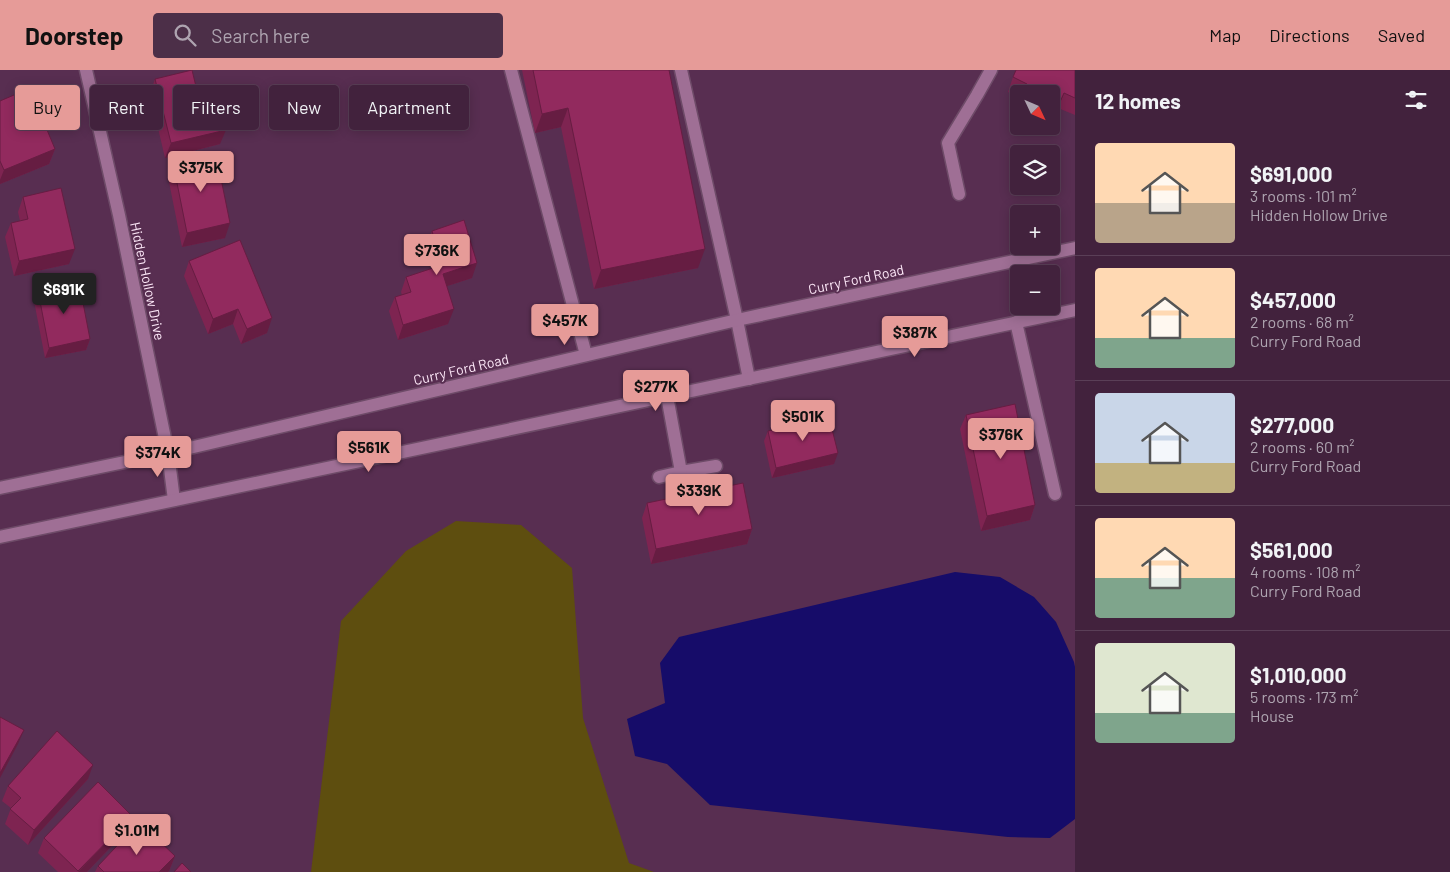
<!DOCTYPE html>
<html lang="en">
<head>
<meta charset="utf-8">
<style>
	body { margin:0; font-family:Barlow,sans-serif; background:#4c2f48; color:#f1f3f6; height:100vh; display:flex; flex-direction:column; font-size:19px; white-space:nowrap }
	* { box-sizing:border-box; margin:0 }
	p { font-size:16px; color:#aea4b0 }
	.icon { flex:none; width:28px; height:28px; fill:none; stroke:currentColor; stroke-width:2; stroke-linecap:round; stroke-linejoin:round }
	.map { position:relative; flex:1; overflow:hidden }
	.side { display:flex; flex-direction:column; background:#42223d; width:375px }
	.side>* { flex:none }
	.banner { position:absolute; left:15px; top:15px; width:475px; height:45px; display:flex; gap:10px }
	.needle { width:32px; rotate:134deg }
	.controls { position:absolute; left:1010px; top:15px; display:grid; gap:10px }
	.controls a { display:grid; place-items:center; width:50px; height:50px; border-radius:5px; background:#42223d; box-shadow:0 2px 12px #0003,0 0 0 1px #5a3f57; font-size:25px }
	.price { position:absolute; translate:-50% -42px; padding:0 11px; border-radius:5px; background:#e69b98; color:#111; font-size:16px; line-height:32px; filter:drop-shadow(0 1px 2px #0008) }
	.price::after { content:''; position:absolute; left:50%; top:30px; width:15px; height:11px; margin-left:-8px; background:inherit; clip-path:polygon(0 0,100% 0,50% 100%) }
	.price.active { background:#222; color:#fff }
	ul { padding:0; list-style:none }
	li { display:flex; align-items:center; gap:15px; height:125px; padding:0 20px }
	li+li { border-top:1px solid #5a3f57 }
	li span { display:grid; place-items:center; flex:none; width:140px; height:100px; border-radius:5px; color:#555 }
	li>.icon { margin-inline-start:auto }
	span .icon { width:60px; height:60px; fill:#fffc; stroke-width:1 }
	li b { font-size:21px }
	h2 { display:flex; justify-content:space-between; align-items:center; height:60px; padding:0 20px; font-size:21px }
	.pill { padding:0 18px; border-radius:5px; background:#42223d; box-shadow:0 2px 12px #0003,0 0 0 1px #5a3f57; font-size:18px; line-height:45px }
	.pill.active { background:#e69b98; color:#111 }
	header { display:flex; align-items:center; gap:30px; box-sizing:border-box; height:70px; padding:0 25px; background:#e69b98; color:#111 }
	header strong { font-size:24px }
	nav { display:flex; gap:28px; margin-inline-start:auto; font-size:18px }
	.search { width:350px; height:45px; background:#4c2f48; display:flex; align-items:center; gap:12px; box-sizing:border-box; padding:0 18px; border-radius:5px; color:#aea4b0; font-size:19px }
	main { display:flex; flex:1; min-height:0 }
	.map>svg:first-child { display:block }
	.green { fill:#5e4e0f }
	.water { fill:#160c69 }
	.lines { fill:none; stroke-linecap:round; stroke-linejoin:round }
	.minor-casing { stroke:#6e4b68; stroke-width:15 }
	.minor { stroke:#9f6f95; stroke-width:12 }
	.wall { fill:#7e2451 }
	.shaded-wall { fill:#661d42 }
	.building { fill:#922a5e; stroke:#661d42 }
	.labels { text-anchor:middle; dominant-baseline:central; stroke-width:4; stroke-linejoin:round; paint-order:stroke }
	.street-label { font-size:14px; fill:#fde8f8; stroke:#582e51 }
</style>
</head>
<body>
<header>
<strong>Doorstep</strong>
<div class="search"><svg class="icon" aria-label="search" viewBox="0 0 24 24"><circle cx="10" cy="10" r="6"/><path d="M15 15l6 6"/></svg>Search here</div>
<nav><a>Map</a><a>Directions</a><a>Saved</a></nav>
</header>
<main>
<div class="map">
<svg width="1075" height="802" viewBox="0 0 1075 802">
	<rect width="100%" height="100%" fill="#582e51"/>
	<polygon class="green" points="456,451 521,455 572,498 583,648 629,793 654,802 311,802 341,551 406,481"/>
	<polygon class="water" points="955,502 1000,507 1034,527 1056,552 1074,592 1075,597 1075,749 1050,768 1008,767 710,735 667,694 635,686 627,649 665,633 660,593 679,567"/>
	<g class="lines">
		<defs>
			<g id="minor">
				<polyline points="86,0 119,145 168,383 174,430"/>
				<polyline points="511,0 586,285"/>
				<polyline points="681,0 737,250 749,309"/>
				<polyline points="959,124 948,73 977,25 991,0"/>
				<polyline points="1016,252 1055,424"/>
				<polyline points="667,326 681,402 716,396"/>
				<polyline points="659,407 681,402"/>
				<polyline points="0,418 168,383 737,250 1075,178"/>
				<polyline points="0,467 1075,240"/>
			</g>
		</defs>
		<use href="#minor" class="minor-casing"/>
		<use href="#minor" class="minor"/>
	</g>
	<g class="wall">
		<polygon points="522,0 669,0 698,198 594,219 561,57 535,63"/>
		<polygon points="1075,0 1075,45 1058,38 1051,53 1051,24 1019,24 1019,27 1008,22 1013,7"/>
		<polygon points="155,9 199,29 220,74 165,88 150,24"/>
		<polygon points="0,31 31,47 55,79 49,94 0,114"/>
		<polygon points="1019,34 1019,49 1014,47"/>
		<polygon points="1034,56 1050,56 1047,62"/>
		<polygon points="173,93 225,168 182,177 168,107"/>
		<polygon points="23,127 69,194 14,206 5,167 11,153 20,151 18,142"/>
		<polygon points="432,161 472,208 447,216 448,254 398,270 389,241 395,227 402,225 401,222 406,207 433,198 426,176"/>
		<polygon points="189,191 267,263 241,274 233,254 208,264 184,206"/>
		<polygon points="38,221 90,269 86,280 45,288 34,231"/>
		<polygon points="966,345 1035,435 1030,450 981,461 960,359"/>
		<polygon points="768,361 834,394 772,408 764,371"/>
		<polygon points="647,433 752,459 747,474 651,494 642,448"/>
		<polygon points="88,709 28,775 5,754 11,738 2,731 8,716"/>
		<polygon points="132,746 127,760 87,802 58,802 38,783 44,768"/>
		<polygon points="142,774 175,786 169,801 168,802 95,802 98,796"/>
	</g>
	<g class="shaded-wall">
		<polygon points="1064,23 1058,38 1051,53 1053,47"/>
		<polygon points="568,38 561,57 535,63 542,44"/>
		<polygon points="226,60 220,74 165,88 171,73"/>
		<polygon points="55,79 49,94 0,114 0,110 4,100"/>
		<polygon points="230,153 225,168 182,177 187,163"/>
		<polygon points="75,179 69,194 14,206 19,191"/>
		<polygon points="705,179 698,198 594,219 601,200"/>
		<polygon points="477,193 472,208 438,219 443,204"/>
		<polygon points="238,239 233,254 208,264 213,249"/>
		<polygon points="454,239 448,254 398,270 403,255"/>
		<polygon points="272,248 267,263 241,274 247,259"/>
		<polygon points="90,269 86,280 45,288 49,278"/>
		<polygon points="838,383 834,394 772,408 776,398"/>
		<polygon points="1035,435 1030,450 981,461 987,446"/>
		<polygon points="752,459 747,474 651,494 656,479"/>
		<polygon points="24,660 18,674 0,708 0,703"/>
		<polygon points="93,695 88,709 28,775 34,760"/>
		<polygon points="132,746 127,760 87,802 78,802"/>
		<polygon points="175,786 169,801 168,802 159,802"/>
	</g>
	<g class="building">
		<polygon points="192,0 199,29 217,25 226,60 171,73 155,9"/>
		<polygon points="533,0 669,0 705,179 601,200 568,38 542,44"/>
		<polygon points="1016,0 1075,0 1075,28 1064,23 1053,47 1051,47 1051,24 1023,24 1027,14 1013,7"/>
		<polygon points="21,22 31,47 40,43 55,79 4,100 0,91 0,31"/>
		<polygon points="216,84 230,153 187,163 173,93"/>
		<polygon points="61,118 75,179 19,191 11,153 28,149 23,127"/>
		<polygon points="464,150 477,193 443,204 454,239 403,255 395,227 411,222 406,207 442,195 432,161"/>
		<polygon points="240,170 272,248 247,259 238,239 213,249 189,191"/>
		<polygon points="79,212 90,269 49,278 38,221"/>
		<polygon points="1015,334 1035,435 987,446 966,345"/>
		<polygon points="829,347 838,383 776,398 768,361"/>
		<polygon points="743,413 752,459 656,479 647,433"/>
		<polygon points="0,647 24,660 0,703"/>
		<polygon points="57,661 93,695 34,760 10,739 21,728 8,716"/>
		<polygon points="98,712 132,746 78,801 44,768"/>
		<polygon points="130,762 142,774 152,764 175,786 159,802 104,802 98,796"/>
		<polygon points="182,793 191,802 174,802"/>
	</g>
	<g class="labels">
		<g class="street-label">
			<text transform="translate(856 209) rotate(-12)">Curry Ford Road</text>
			<text transform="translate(148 211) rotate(78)">Hidden Hollow Drive</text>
			<text transform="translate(461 299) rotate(-13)">Curry Ford Road</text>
		</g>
	</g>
</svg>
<div class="controls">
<a><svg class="needle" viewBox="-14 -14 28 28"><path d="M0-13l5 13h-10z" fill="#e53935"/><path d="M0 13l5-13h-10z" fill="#aea4b0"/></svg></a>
<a><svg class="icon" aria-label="layers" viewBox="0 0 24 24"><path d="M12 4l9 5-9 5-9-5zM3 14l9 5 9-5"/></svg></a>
<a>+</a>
<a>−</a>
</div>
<b class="price" style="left:201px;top:123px">$375K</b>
<b class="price" style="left:437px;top:206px">$736K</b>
<b class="price active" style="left:64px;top:245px">$691K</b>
<b class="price" style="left:565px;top:276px">$457K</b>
<b class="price" style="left:915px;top:288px">$387K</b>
<b class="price" style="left:656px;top:342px">$277K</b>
<b class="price" style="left:803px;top:372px">$501K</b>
<b class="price" style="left:1001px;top:390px">$376K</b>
<b class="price" style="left:369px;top:403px">$561K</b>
<b class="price" style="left:158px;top:408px">$374K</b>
<b class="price" style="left:699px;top:446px">$339K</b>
<b class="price" style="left:137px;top:786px">$1.01M</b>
<div class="banner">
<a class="pill active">Buy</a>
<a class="pill">Rent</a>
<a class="pill">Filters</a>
<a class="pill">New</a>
<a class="pill">Apartment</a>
</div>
</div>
<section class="side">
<h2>12 homes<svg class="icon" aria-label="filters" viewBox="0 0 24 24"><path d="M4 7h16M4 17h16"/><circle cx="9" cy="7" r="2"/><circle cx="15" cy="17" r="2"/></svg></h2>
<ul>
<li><span style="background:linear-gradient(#ffd9b3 60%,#b9a48a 0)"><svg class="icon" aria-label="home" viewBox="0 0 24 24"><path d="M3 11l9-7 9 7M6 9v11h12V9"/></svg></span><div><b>$691,000</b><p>3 rooms · 101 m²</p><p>Hidden Hollow Drive</p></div></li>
<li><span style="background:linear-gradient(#ffd9b3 70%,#7fa58c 0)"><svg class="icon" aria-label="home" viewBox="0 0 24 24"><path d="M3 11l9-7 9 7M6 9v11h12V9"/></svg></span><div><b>$457,000</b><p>2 rooms · 68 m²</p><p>Curry Ford Road</p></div></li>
<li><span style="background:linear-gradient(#c9d6e8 70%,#c2b280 0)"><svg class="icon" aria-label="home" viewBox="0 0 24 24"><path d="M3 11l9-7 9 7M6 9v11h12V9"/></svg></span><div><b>$277,000</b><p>2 rooms · 60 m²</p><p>Curry Ford Road</p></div></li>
<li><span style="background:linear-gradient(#ffd9b3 60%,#7fa58c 0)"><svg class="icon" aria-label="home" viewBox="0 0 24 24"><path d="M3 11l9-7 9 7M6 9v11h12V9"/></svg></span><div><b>$561,000</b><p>4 rooms · 108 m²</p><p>Curry Ford Road</p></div></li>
<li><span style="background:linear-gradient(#dfe7d0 70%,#7fa58c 0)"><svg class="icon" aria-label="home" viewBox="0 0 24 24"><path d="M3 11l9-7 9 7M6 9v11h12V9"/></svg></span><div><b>$1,010,000</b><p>5 rooms · 173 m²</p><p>House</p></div></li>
</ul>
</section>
</main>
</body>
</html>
